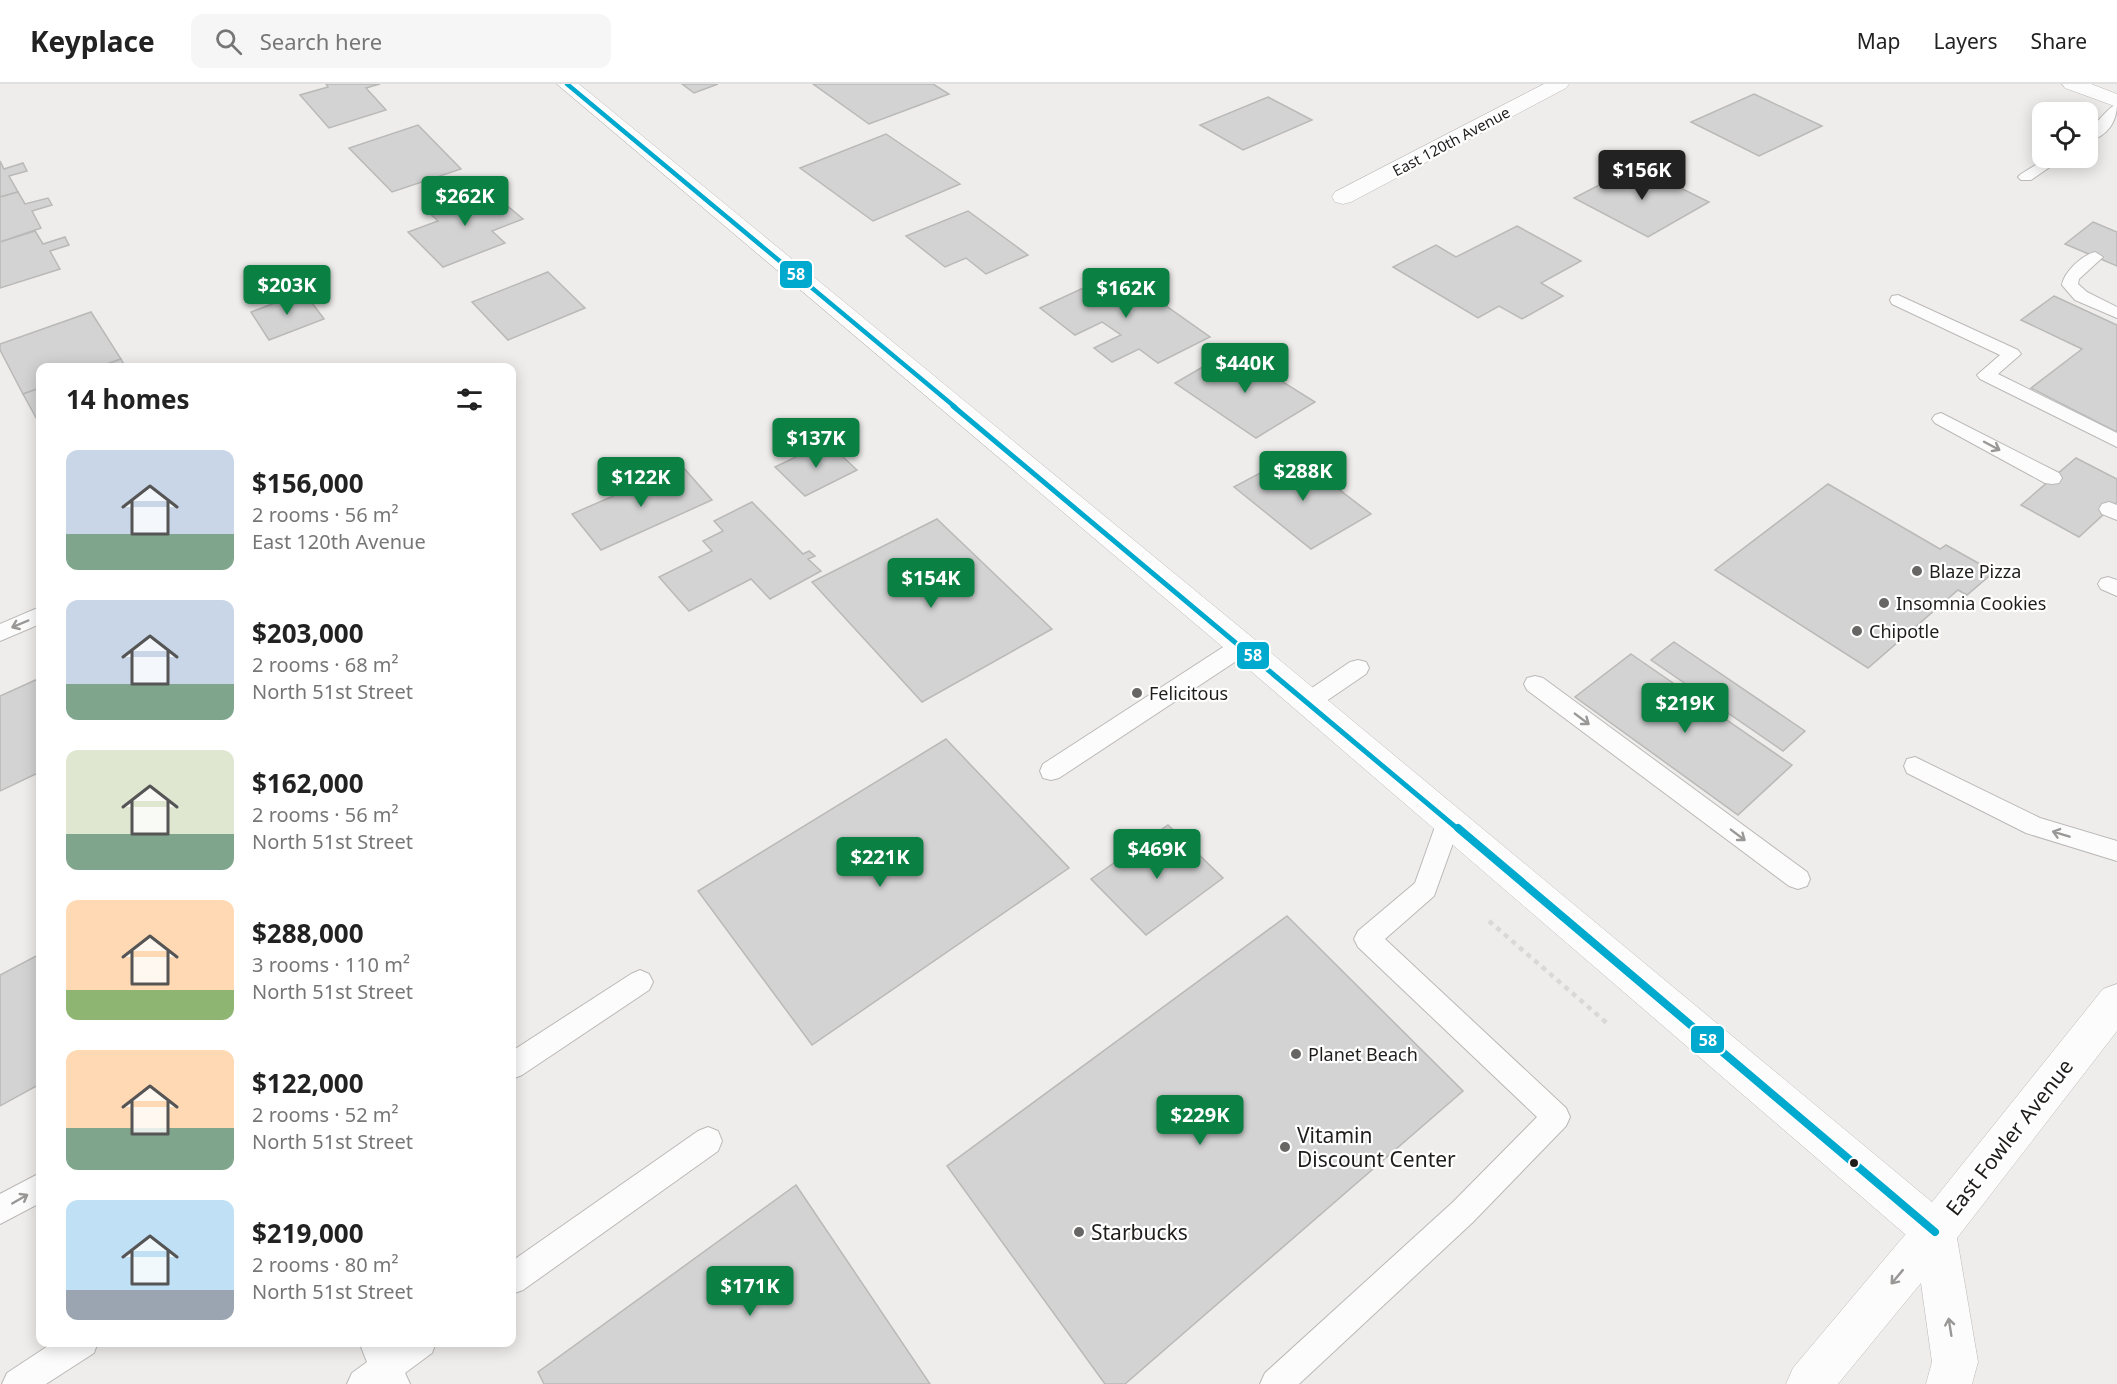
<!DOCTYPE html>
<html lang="en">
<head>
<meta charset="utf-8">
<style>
	body { margin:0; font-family:"Noto Sans",sans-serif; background:#f6f6f6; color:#222; height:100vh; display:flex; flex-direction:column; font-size:22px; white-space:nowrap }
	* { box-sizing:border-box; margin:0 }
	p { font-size:20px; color:#767676 }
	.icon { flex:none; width:33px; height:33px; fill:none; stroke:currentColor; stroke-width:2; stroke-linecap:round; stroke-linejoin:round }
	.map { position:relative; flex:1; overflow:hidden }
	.side { position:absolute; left:36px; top:279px; width:480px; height:984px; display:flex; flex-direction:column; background:#fff; border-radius:12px; box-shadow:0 3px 15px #0003 }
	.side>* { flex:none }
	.tools { position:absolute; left:2032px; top:18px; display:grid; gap:12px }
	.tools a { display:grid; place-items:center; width:66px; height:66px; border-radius:12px; background:#fff; box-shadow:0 3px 15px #0003; font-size:30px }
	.price { position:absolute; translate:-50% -51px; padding:0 14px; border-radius:6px; background:#0b8043; color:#fff; font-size:20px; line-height:39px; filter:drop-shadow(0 2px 3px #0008) }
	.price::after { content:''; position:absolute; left:50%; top:36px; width:18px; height:14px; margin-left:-9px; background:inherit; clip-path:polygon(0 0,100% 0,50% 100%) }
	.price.current { background:#222; color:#fff }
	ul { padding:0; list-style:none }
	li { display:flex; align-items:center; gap:18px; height:150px; padding:0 30px }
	li span { display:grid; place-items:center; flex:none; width:168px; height:120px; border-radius:12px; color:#555 }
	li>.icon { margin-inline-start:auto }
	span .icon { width:72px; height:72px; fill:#fffc; stroke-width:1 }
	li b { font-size:26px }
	h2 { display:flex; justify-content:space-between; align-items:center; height:72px; padding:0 30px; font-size:26px }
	header { display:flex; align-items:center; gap:36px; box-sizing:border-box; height:84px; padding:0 30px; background:#fff; border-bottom:2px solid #e0e0e0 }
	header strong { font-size:28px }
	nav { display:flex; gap:33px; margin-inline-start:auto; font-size:21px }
	.search { width:420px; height:54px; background:#f6f6f6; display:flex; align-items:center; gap:15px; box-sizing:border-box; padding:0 21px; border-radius:12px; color:#767676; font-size:22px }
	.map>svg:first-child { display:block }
	.building { fill:#d4d3d3; stroke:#b9b9b8; stroke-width:1.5 }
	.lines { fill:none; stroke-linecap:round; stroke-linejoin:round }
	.lane-casing { stroke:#bbb9b8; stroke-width:2 }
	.street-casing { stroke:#bbb9b8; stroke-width:1 }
	.primary-casing { stroke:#bbb9b8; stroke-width:1 }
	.path { stroke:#d9d8d7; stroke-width:4.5; stroke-dasharray:5 5; stroke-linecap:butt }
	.lane { fill:#fdfcfc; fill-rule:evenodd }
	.street { fill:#fdfcfc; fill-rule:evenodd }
	.primary { fill:#fdfcfc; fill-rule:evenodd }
	.bus-1-far2-casing { stroke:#fff; stroke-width:8 }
	.bus-1-far1-casing { stroke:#fff; stroke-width:10 }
	.bus-1-casing { stroke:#fff; stroke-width:12 }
	.bus-1-far2 { stroke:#00a9ce; stroke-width:4.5 }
	.bus-1-far1 { stroke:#00a9ce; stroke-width:5 }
	.bus-1 { stroke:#00a9ce; stroke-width:8 }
	.oneway { stroke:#999897 }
	.poi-dot { fill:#686664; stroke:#fff; stroke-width:2 }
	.bus-dot { fill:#1f1d1c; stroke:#fff; stroke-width:2 }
	.labels { text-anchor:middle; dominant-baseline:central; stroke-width:4.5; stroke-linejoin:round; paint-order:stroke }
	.far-street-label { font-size:15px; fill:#1f1d1c; stroke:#fff }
	.poi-label { font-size:18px; fill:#1f1d1c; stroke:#fff; text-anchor:start }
	.near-poi-label { font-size:21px; fill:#1f1d1c; stroke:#fff; text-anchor:start }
	.near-street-label { font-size:21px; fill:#1f1d1c; stroke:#fff }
	.line-badge { stroke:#fff; stroke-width:2 }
	.badge-label { font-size:16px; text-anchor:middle; font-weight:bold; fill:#fff }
</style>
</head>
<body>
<header>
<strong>Keyplace</strong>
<div class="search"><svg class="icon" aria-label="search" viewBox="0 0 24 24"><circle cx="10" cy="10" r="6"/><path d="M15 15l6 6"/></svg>Search here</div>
<nav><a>Map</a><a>Layers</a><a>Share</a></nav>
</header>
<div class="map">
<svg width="2117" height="1300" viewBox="0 0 2117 1300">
	<rect width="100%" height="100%" fill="#efedeb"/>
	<g class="building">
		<polygon points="326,0 380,0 366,4 386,26 329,44 300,11 328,3"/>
		<polygon points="682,0 718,0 694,9"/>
		<polygon points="813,0 933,0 949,10 869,40"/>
		<polygon points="1754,10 1822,42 1759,72 1691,38"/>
		<polygon points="1268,13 1312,36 1243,66 1200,41"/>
		<polygon points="418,41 461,85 392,108 349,64"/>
		<polygon points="886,50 960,100 873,137 800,84"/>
		<polygon points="0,77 4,85 23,79 27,87 9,92 18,108 0,113"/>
		<polygon points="1636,82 1709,118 1648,153 1574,114"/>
		<polygon points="486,104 523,135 492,147 505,159 443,183 408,148 438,137 426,126"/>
		<polygon points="18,108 25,120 48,114 52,121 32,127 41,144 0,158 0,113"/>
		<polygon points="968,127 1028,171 986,190 966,174 945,183 906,152"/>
		<polygon points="2093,138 2117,148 2117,182 2065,160"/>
		<polygon points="1517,142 1581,177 1541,199 1563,212 1522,235 1499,222 1478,234 1393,183 1436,161 1456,173"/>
		<polygon points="35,147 43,160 65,153 69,161 50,167 60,185 0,204 0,158"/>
		<polygon points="548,188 585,224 508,256 472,218"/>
		<polygon points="1118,188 1210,253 1158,279 1139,265 1112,278 1094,264 1121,251 1102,238 1075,251 1040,224"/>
		<polygon points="304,208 324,235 269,256 251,228"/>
		<polygon points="2054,212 2117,241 2117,348 2031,304 2082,265 2021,236"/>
		<polygon points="91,228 121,275 96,284 40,284 40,304 23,310 0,266 0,260"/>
		<polygon points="1232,266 1315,318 1256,354 1175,299"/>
		<polygon points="121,275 126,284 96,284"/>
		<polygon points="40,304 40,341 23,310"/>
		<polygon points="827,358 857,386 805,412 775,383"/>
		<polygon points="1294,371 1371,430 1311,465 1234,403"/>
		<polygon points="2076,374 2117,395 2117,418 2079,453 2021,421"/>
		<polygon points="682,382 712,416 601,466 572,430"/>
		<polygon points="1828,400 1940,465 1946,461 1994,488 1967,511 1958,506 1868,584 1715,486"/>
		<polygon points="752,418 803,470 809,467 815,472 808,475 821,487 770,515 751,495 689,527 659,493 712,467 703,457 723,447 714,437"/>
		<polygon points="937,435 1052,545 922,618 812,498"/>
		<polygon points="1674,558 1805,647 1783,667 1651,576"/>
		<polygon points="1631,570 1792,681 1738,731 1575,613"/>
		<polygon points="40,594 40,688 0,707 0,612"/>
		<polygon points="946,655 1069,784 812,961 698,807"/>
		<polygon points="1168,741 1223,794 1146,851 1091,795"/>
		<polygon points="1287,832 1463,1007 1125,1300 1105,1300 947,1082"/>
		<polygon points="40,870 40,1000 0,1022 0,891"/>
		<polygon points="796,1101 930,1300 544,1300 538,1288"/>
	</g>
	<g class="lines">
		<defs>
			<g id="lane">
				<path d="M2117,20C2117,38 2107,53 2088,57V46C2097,40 2109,22 2117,20Z"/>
				<polygon points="2047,74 2063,74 2031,96 2021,96 2018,93 2021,90"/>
				<path d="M2095,168L2103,173L2079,195L2078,200L2087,208L2117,223V234L2075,216L2062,201C2064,188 2082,171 2095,168Z"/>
				<polygon points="1898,211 2018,266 2021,270 1998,290 2117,349 2117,363 1980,295 1977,291 2000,271 1892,220 1890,216 1892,212"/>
				<polygon points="1941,329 2059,389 2062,394 2059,399 2052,400 2045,399 1935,339 1932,335 1935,331"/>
				<polygon points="2109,418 2117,421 2117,436 2102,430 2099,425 2102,420"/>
				<polygon points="2108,493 2117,496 2117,512 2101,505 2098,500 2101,495"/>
				<polygon points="40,523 40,540 0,557 0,540"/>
				<polygon points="1242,554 1250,556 1253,562 1250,568 1059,694 1051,696 1043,694 1040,687 1043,680 1234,556"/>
				<polygon points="1358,576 1366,578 1369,584 1366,590 1316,624 1308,627 1300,624 1297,618 1300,612 1350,578"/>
				<polygon points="1535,592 1543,594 1807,788 1810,795 1807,802 1798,805 1789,802 1527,606 1524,600 1527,594"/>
				<polygon points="1915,673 2040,734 2117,757 2117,777 2026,749 1907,689 1904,682 1907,675"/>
				<polygon points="1449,727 1457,730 1461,737 1434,812 1385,855 1566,1024 1570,1033 1566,1042 1473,1138 1299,1300 1260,1300 1265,1289 1453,1118 1537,1033 1358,863 1354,855 1358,847 1415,799 1437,737 1441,730"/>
				<polygon points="640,886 649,890 653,898 649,906 522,991 512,995 512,967 631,890"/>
				<polygon points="708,1043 718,1047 722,1057 718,1067 523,1206 512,1210 512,1177 698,1047"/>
				<polygon points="40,1089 40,1119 0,1140 0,1110"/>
				<polygon points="54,1258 98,1258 94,1269 46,1300 2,1300 7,1289"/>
				<polygon points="359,1258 390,1258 391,1261 394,1258 436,1258 432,1269 405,1289 410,1300 347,1300 352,1289 367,1278"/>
			</g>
			<g id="street">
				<polygon points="557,0 579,0 1253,554 1950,1133 1956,1148 1950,1163 1935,1169 1920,1163 1231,570"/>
				<polygon points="1544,0 1569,0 1566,4 1351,118 1343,120 1335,118 1332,113 1335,108"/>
				<polygon points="2062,0 2091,0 2117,10 2117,23 2065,4"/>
			</g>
			<polygon id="primary" points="2117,900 2117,947 1957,1154 1978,1278 1972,1300 1926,1300 1932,1278 1921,1199 1838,1300 1786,1300 1793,1284 1920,1133 2103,905"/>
		</defs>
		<use href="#lane" class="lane-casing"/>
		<use href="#street" class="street-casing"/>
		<use href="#primary" class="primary-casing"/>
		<polyline class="path" points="1489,837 1608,940"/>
		<use href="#lane" class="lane"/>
		<use href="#street" class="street"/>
		<use href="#primary" class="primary"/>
		<defs>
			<polyline id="bus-1-far2" points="567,0 955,323"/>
			<polyline id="bus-1-far1" points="953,322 1459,746"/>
			<polyline id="bus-1" points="1458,744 1935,1148"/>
		</defs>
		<use href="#bus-1-far2" class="bus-1-far2-casing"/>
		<use href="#bus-1-far1" class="bus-1-far1-casing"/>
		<use href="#bus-1" class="bus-1-casing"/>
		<use href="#bus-1-far2" class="bus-1-far2"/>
		<use href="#bus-1-far1" class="bus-1-far1"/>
		<use href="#bus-1" class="bus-1"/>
	</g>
	<defs><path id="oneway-shaft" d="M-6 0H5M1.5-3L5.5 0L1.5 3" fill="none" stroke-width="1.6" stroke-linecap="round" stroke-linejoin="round" transform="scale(1.5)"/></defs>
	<g class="oneway">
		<use href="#oneway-shaft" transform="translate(1992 362) rotate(28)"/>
		<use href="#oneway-shaft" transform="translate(20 540) rotate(157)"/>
		<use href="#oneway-shaft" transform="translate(1582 635) rotate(37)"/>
		<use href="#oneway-shaft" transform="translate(2061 750) rotate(-163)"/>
		<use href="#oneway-shaft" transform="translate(1738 751) rotate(37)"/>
		<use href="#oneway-shaft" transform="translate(20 1115) rotate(-30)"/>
		<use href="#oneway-shaft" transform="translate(1897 1193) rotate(130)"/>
		<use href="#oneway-shaft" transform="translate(1950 1243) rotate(-99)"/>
	</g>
	<g class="poi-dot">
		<circle cx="1917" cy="487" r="6"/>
		<circle cx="1884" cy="519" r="6"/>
		<circle cx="1857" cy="547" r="6"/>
		<circle cx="1137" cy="609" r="6"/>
		<circle cx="1296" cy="970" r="6"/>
		<circle cx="1285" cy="1063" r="6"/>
		<circle cx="1079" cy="1148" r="6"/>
	</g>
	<circle class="bus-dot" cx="1854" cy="1079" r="5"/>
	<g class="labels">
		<g class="far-street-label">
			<text transform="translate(1451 57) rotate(-28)">East 120th Avenue</text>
		</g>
		<g class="poi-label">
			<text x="1929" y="487">Blaze Pizza</text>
			<text x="1896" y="519">Insomnia Cookies</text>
			<text x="1869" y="547">Chipotle</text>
			<text x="1149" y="609">Felicitous</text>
			<text x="1308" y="970">Planet Beach</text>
		</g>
		<g class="near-poi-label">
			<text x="1297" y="1051">Vitamin<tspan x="1297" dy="24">Discount Center</tspan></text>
			<text x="1091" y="1148">Starbucks</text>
		</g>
		<g class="near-street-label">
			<text transform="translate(2009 1053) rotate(-52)">East Fowler Avenue</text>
		</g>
	</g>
	<g class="line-badge">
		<rect x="779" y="176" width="34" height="29" rx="6" fill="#00a9ce"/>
		<rect x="1236" y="557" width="34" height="29" rx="6" fill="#00a9ce"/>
		<rect x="1690" y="941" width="35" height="29" rx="6" fill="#00a9ce"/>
	</g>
	<g class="badge-label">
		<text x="796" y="196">58</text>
		<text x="1253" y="577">58</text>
		<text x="1708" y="962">58</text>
	</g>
</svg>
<div class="tools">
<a><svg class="icon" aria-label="locate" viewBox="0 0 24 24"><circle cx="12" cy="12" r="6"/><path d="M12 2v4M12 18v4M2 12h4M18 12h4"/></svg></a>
</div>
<b class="price current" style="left:1642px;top:117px">$156K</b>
<b class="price" style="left:465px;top:143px">$262K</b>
<b class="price" style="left:287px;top:232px">$203K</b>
<b class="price" style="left:1126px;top:235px">$162K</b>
<b class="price" style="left:1245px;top:310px">$440K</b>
<b class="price" style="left:816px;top:385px">$137K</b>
<b class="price" style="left:1303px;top:418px">$288K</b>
<b class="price" style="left:641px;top:424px">$122K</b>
<b class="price" style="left:931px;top:525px">$154K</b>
<b class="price" style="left:1685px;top:650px">$219K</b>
<b class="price" style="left:1157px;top:796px">$469K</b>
<b class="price" style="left:880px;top:804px">$221K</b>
<b class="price" style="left:1200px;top:1062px">$229K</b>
<b class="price" style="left:750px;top:1233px">$171K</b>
<section class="side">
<h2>14 homes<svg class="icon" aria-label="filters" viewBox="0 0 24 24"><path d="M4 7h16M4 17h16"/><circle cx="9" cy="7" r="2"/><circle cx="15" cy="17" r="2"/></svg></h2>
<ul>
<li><span style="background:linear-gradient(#c9d6e8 70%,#7fa58c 0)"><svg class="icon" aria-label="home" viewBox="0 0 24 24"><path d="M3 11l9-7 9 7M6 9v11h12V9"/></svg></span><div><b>$156,000</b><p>2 rooms · 56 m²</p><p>East 120th Avenue</p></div></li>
<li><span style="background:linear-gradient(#c9d6e8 70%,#7fa58c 0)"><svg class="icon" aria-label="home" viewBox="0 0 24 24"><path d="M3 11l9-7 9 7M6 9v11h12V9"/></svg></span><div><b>$203,000</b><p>2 rooms · 68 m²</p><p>North 51st Street</p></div></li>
<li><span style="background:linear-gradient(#dfe7d0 70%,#7fa58c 0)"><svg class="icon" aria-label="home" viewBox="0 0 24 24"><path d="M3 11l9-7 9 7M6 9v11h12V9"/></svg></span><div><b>$162,000</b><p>2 rooms · 56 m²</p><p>North 51st Street</p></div></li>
<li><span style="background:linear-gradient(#ffd9b3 75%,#8fb573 0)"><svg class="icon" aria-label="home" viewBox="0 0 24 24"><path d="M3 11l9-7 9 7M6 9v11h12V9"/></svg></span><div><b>$288,000</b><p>3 rooms · 110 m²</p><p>North 51st Street</p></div></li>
<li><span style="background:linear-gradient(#ffd9b3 65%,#7fa58c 0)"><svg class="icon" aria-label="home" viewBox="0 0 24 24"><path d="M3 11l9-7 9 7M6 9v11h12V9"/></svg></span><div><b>$122,000</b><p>2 rooms · 52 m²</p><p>North 51st Street</p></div></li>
<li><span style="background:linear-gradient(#bfe0f5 75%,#9aa5b1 0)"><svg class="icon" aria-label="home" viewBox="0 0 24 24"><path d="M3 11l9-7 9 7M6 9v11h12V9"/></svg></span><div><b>$219,000</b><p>2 rooms · 80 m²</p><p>North 51st Street</p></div></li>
</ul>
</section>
</div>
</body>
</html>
